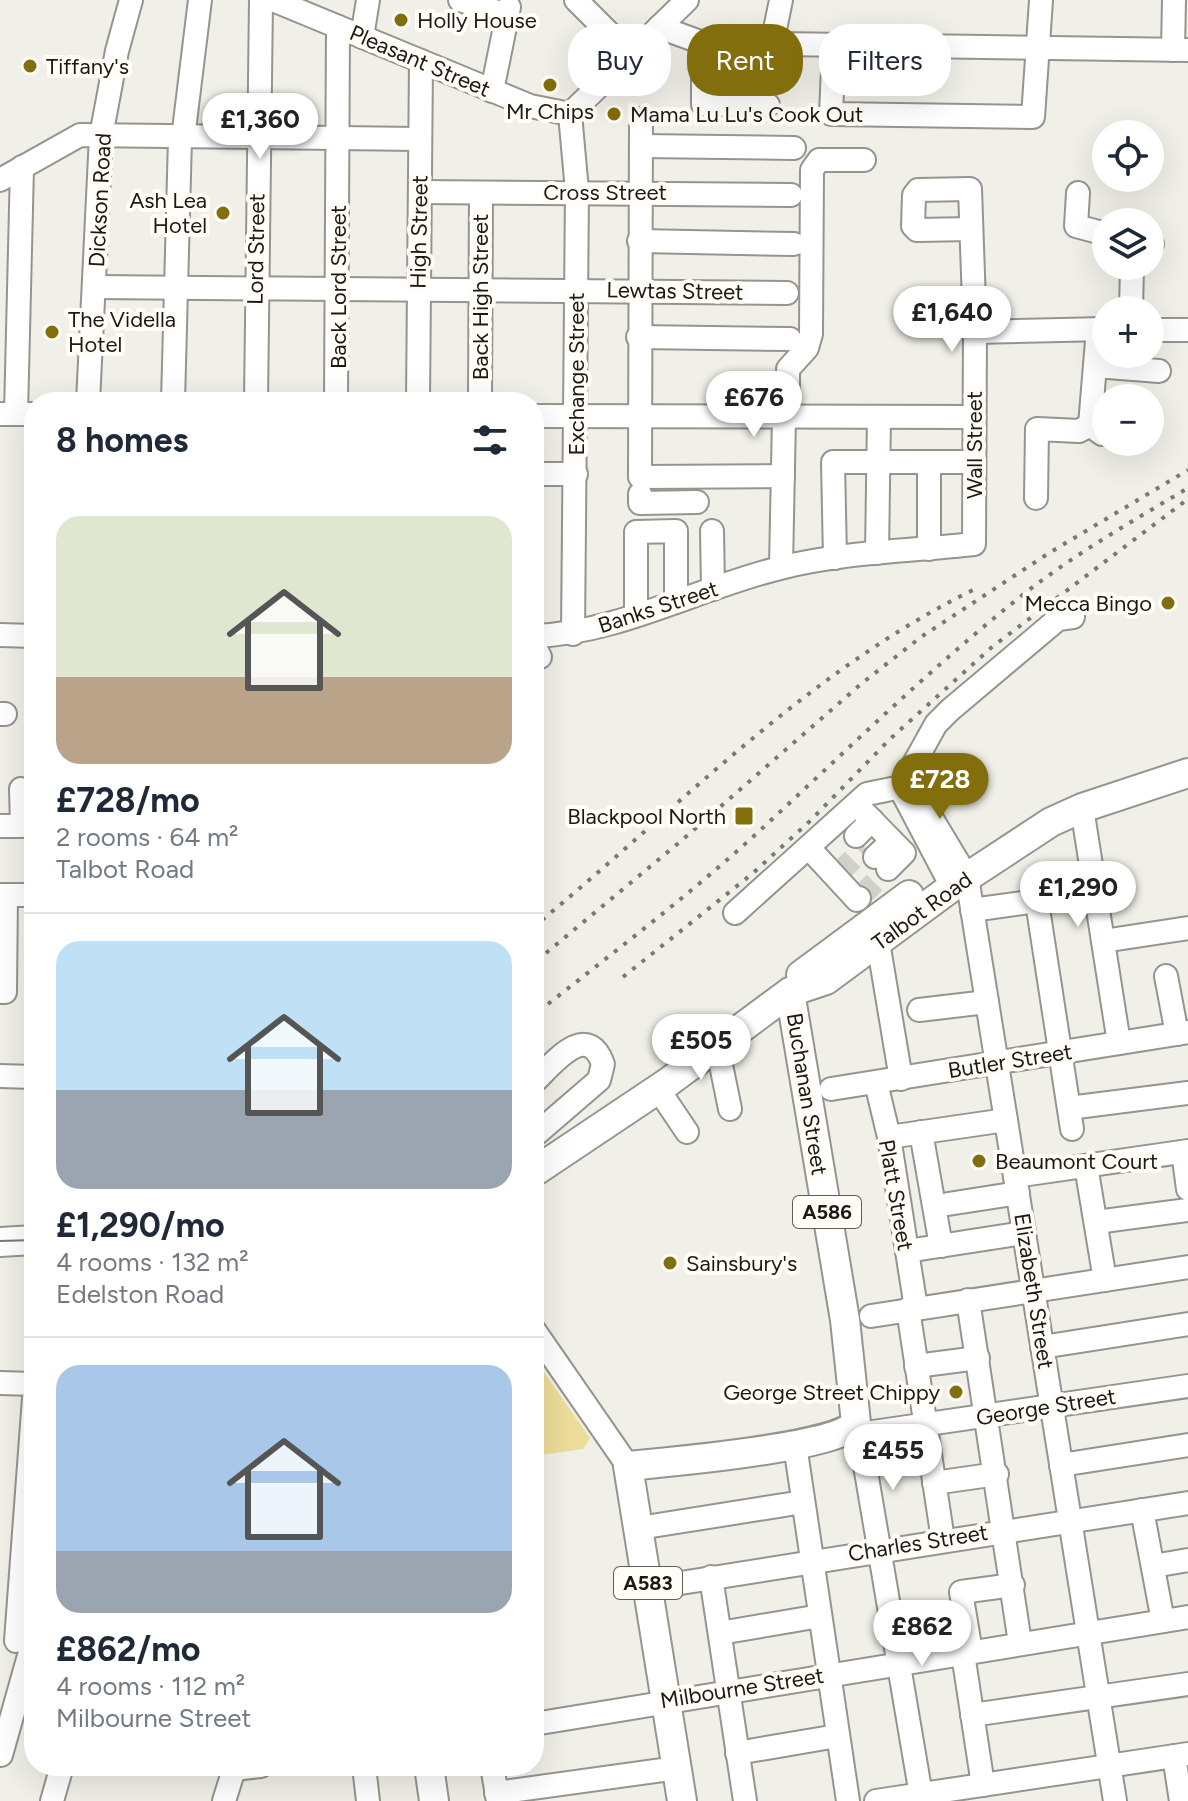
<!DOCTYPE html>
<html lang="en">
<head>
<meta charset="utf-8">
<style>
	body { margin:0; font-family:Figtree,sans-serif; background:#f6f6f7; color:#1f2937; height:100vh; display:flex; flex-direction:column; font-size:30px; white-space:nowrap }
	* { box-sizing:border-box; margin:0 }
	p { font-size:26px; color:#747a83 }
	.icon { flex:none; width:44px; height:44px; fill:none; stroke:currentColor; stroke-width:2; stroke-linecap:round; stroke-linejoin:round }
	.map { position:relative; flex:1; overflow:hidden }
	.sheet { position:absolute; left:24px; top:392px; width:520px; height:1384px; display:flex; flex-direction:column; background:#fff; border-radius:32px; box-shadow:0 8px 32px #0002 }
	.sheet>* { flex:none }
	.hud { position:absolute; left:568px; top:24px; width:500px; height:72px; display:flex; gap:16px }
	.buttons { position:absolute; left:1092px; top:120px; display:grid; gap:16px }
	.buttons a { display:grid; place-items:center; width:72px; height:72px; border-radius:50%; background:#fff; box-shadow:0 8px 32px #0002; font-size:40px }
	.price { position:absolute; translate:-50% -68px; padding:0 18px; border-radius:28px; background:#fff; color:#222; font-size:26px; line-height:52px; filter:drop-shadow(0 2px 4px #0008) }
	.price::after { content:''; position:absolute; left:50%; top:48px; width:24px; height:18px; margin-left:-12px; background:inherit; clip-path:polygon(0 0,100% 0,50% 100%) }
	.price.active { background:#826e0c; color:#fff }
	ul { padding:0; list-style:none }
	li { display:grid; align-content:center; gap:16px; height:424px; padding:0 32px }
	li+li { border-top:2px solid #e0e1e3 }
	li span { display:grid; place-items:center; height:248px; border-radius:24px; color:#555 }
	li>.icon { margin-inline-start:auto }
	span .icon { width:144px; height:144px; fill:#fffc; stroke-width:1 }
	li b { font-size:34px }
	h2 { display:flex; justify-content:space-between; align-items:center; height:96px; padding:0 32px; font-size:34px }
	.pill { padding:0 28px; border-radius:32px; background:#fff; box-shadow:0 8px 32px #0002; font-size:28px; line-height:72px }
	.pill.active { background:#826e0c; color:#fff }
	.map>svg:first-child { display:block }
	.green { fill:#eddd9a }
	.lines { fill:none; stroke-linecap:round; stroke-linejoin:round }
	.minor-tunnel { stroke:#d1d0c9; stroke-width:22; stroke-dasharray:22 11; stroke-linecap:butt }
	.minor-casing { stroke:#96948d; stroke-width:26 }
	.major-casing { stroke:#96948d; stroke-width:32 }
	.minor { stroke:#fff; stroke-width:22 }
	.major { stroke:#fff; stroke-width:28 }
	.tram { stroke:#797873; stroke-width:2 }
	.rail { stroke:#797873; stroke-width:4; stroke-dasharray:4 8; stroke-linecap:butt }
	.poi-dot { fill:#826e0c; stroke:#fffdf5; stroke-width:3 }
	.labels { text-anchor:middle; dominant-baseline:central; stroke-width:8; stroke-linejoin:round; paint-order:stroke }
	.shield { fill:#fffdf5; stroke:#5f5d5a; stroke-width:2 }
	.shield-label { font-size:20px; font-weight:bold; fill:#1a1917 }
	.poi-label { font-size:22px; fill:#1a1917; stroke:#fffdf5; text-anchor:start }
	.street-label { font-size:22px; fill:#1a1917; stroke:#fffdf5 }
</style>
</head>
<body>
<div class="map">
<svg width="1188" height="1801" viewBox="0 0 1188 1801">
	<rect width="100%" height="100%" fill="#f1f0e8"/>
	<polygon class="green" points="543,1371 590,1438 583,1449 534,1456 534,1378"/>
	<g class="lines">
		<g class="minor-tunnel">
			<polyline points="837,875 865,847"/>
			<polyline points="859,898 888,869"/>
		</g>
		<defs>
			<g id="minor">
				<polyline points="273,0 530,106 570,114"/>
				<polyline points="460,0 507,15"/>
				<polyline points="576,0 631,55"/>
				<polyline points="659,27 703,43 1188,50"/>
				<polyline points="362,37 368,0"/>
				<polyline points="703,43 703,104 768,105"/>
				<polyline points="772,44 781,0"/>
				<polyline points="834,45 831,114 1033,117 1041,0"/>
				<polyline points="1173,50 1174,0"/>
				<polyline points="492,91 509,7"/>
				<polyline points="570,114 577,191 573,634"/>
				<polyline points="570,114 687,0"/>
				<polyline points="641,119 640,477 783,476"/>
				<polyline points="183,138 200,0"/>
				<polyline points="641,146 794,148"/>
				<polyline points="0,180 80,135 419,139"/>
				<polyline points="420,192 791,195"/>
				<polyline points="1078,193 1076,226 1106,234"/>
				<polyline points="970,229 917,230 913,226 914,195 918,190 970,189 975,332"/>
				<polyline points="639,241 794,244"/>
				<polyline points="1150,245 1152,244"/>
				<polyline points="96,287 787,293"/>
				<polyline points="1131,310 1132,266"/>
				<polyline points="1150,330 1188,330"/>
				<polyline points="638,337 790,339"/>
				<polyline points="1095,366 1159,371"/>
				<polyline points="88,402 101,136 117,51 131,0"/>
				<polyline points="173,402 180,138"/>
				<polyline points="256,402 261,0"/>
				<polyline points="336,402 338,27"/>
				<polyline points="418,402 421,61"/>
				<polyline points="480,402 481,193"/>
				<polyline points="0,414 34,414"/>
				<polyline points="16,414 22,167"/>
				<polyline points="534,416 974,417"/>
				<polyline points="788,417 788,369 807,348 811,334 812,170 819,160 864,160"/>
				<polyline points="1090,425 1098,329"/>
				<polyline points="929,462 929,549"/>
				<polyline points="534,474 576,474"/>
				<polyline points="640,494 640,503 697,502"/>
				<polyline points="1036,498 1037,429 1079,431 1090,425 1102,434"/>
				<polyline points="712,531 713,589"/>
				<polyline points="877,553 879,417"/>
				<polyline points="835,558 833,462 974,462"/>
				<polyline points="781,567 784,417"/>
				<polyline points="636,614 636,532 676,531 676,601"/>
				<polyline points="0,635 34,636"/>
				<path d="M534,636C619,633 698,588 780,568C843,552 910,551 974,544L975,332L1106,329"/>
				<polyline points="534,645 540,657"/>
				<polyline points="0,714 5,714"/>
				<polyline points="901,787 926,809 967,877 1115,1801"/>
				<polyline points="901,787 936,724 950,710 1058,619 1073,617"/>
				<polyline points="902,792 952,887"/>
				<polyline points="856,804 904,853 888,869"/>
				<polyline points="1082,808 1119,1043"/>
				<polyline points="0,826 22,826 21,789"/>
				<polyline points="856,836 872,820"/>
				<polyline points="809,848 857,900 859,898"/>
				<polyline points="875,857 892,841"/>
				<polyline points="0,895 34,895"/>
				<polyline points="1037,902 1072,1129"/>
				<polyline points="972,910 1096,893"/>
				<polyline points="735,913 867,794 901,787"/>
				<polyline points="871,932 878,942 901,1079"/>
				<polyline points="1103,941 1188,928"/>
				<polyline points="1166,976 1177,1034"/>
				<polyline points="0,992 5,992 6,895"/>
				<polyline points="919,1010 987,1002"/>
				<polyline points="717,1045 730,1109"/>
				<polyline points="0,1076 34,1077"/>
				<path d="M534,1082C552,1065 587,1019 603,1064L599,1080L534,1136"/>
				<polyline points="876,1083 889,1137 916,1308"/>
				<polyline points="658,1089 687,1132"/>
				<polyline points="831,1089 1188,1032"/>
				<polyline points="1069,1108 1188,1093"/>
				<polyline points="921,1132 941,1246"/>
				<polyline points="889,1137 1006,1120"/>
				<polyline points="1183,1152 1188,1189"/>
				<polyline points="1086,1166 1105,1280"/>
				<polyline points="1015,1176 1188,1151"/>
				<polyline points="948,1204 1018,1193"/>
				<polyline points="1096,1222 1188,1210"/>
				<polyline points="907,1251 1024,1233"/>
				<polyline points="968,1300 1020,1643"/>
				<polyline points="908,1309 943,1540"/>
				<polyline points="871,1316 1188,1267"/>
				<polyline points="534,1330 628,1466"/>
				<polyline points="1042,1347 1188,1324"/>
				<polyline points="916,1366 978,1358"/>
				<polyline points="0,1383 34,1384"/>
				<polyline points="861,1442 922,1801"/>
				<polyline points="861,1442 873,1432 1188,1386"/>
				<polyline points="795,1445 848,1801"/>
				<polyline points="1061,1465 1188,1445"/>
				<polyline points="934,1483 997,1474"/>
				<polyline points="1142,1510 1163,1621"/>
				<polyline points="639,1528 803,1502"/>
				<polyline points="1153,1566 1188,1560"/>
				<polyline points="711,1577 745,1801"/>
				<polyline points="649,1588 1188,1503"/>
				<polyline points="720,1633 820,1616"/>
				<polyline points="16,1641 34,1398"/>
				<polyline points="971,1652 961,1592 1013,1585"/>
				<polyline points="963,1654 983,1785"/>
				<polyline points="972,1715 1188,1684"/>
				<polyline points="534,1724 1188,1617"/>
				<polyline points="737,1753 837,1736"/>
				<polyline points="1,1755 32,1645"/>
				<polyline points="1174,1756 1181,1801"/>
				<polyline points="364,1766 368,1801"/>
				<polyline points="492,1766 498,1801"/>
				<polyline points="234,1769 261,1766"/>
				<polyline points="496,1793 677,1768"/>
				<polyline points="52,1801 62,1766"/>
				<polyline points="224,1801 235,1766"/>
				<polyline points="876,1801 1188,1754"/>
			</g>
			<g id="major">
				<polyline points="801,975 909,895"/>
				<polyline points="534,1172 667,1083 790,992 826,980 952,887 1051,822 1082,808 1188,773"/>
				<polyline points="0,1242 34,1240"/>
				<polyline points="429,1766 434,1801"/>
				<path d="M682,1801L628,1466C666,1462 837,1448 856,1423L845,1320L790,992"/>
			</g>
		</defs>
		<use href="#minor" class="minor-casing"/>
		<use href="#major" class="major-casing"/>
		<use href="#minor" class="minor"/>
		<use href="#major" class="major"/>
		<polyline class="tram" points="0,1241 34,1240"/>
		<g class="rail">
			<path d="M542,920C682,804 812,668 977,588"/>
			<polyline points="546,953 681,841 861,684 921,637 1049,553 1188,470"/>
			<polyline points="623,977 752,874 810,821 890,739 992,647 1188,499"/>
			<path d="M548,1004C618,949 689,895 755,835C842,755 927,671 1020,597C1073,555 1131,522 1188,488"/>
		</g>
	</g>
	<g class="poi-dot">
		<circle cx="401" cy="20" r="8"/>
		<circle cx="30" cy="66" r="8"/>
		<circle cx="550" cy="85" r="8"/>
		<circle cx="614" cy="114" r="8"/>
		<circle cx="223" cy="213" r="8"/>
		<circle cx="52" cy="332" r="8"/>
		<circle cx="1168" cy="603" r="8"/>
		<rect x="734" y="806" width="20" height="20" rx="4"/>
		<circle cx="979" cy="1161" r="8"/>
		<circle cx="670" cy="1263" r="8"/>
		<circle cx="956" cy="1392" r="8"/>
	</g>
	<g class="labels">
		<g class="shield">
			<rect x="793" y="1196" width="68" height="32" rx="6"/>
			<rect x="614" y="1567" width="68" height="32" rx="6"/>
		</g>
		<g class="shield-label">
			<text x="827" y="1212">A586</text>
			<text x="648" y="1583">A583</text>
		</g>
		<g class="poi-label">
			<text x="417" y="20">Holly House</text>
			<text x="46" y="66">Tiffany's</text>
			<text x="550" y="111" text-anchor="middle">Mr Chips</text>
			<text x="630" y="114">Mama Lu Lu's Cook Out</text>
			<text x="207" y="200" text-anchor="end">Ash Lea<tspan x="207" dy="25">Hotel</tspan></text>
			<text x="68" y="319">The Vidella<tspan x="68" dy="25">Hotel</tspan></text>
			<text x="1152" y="603" text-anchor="end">Mecca Bingo</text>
			<text x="726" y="816" text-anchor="end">Blackpool North</text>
			<text x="995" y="1161">Beaumont Court</text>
			<text x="686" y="1263">Sainsbury's</text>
			<text x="940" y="1392" text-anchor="end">George Street Chippy</text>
		</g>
		<g class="street-label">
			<text transform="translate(420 61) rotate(23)">Pleasant Street</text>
			<text x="605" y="192">Cross Street</text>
			<text transform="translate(100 200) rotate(-87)">Dickson Road</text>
			<text transform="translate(419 232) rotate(-89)">High Street</text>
			<text transform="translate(256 249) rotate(-89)">Lord Street</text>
			<text transform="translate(338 287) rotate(-90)">Back Lord Street</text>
			<text transform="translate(675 291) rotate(1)">Lewtas Street</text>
			<text transform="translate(480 297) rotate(-90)">Back High Street</text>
			<text transform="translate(576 374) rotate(-90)">Exchange Street</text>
			<text transform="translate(974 445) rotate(-90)">Wall Street</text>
			<text transform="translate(658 607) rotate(-18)">Banks Street</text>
			<text transform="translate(922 911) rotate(-36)">Talbot Road</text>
			<text transform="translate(1010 1061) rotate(-9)">Butler Street</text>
			<text transform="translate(807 1094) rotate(81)">Buchanan Street</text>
			<text transform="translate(896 1195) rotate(80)">Platt Street</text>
			<text transform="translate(1034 1291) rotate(81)">Elizabeth Street</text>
			<text transform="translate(1046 1407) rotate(-9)">George Street</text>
			<text transform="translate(918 1543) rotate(-9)">Charles Street</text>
			<text transform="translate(742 1688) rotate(-9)">Milbourne Street</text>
		</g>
	</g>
</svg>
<div class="buttons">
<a><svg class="icon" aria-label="locate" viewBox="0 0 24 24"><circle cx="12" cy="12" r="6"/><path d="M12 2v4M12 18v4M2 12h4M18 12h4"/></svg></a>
<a><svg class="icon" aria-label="layers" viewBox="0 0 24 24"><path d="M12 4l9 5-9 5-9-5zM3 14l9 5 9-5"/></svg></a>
<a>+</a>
<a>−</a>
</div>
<b class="price" style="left:260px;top:161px">£1,360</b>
<b class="price" style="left:952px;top:354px">£1,640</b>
<b class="price" style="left:754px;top:439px">£676</b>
<b class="price active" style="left:940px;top:821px">£728</b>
<b class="price" style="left:1078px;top:929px">£1,290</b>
<b class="price" style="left:701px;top:1082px">£505</b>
<b class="price" style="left:893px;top:1492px">£455</b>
<b class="price" style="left:922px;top:1668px">£862</b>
<div class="hud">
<a class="pill">Buy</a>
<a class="pill active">Rent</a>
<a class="pill">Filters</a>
</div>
<section class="sheet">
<h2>8 homes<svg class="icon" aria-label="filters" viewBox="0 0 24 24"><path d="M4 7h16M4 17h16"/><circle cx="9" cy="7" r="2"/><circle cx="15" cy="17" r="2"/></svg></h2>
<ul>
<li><span style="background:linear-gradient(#dfe7d0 65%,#b9a48a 0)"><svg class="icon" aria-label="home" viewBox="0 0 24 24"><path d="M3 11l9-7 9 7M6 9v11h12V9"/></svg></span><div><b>£728/mo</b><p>2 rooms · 64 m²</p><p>Talbot Road</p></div></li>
<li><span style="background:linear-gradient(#bfe0f5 60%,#9aa5b1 0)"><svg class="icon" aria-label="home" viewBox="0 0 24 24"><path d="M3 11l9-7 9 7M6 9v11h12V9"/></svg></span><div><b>£1,290/mo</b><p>4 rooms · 132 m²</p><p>Edelston Road</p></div></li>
<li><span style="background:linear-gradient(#a9c7e8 75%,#9aa5b1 0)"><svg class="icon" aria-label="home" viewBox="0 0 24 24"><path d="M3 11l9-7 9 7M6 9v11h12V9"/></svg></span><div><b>£862/mo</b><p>4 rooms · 112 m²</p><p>Milbourne Street</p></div></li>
</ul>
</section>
</div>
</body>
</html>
